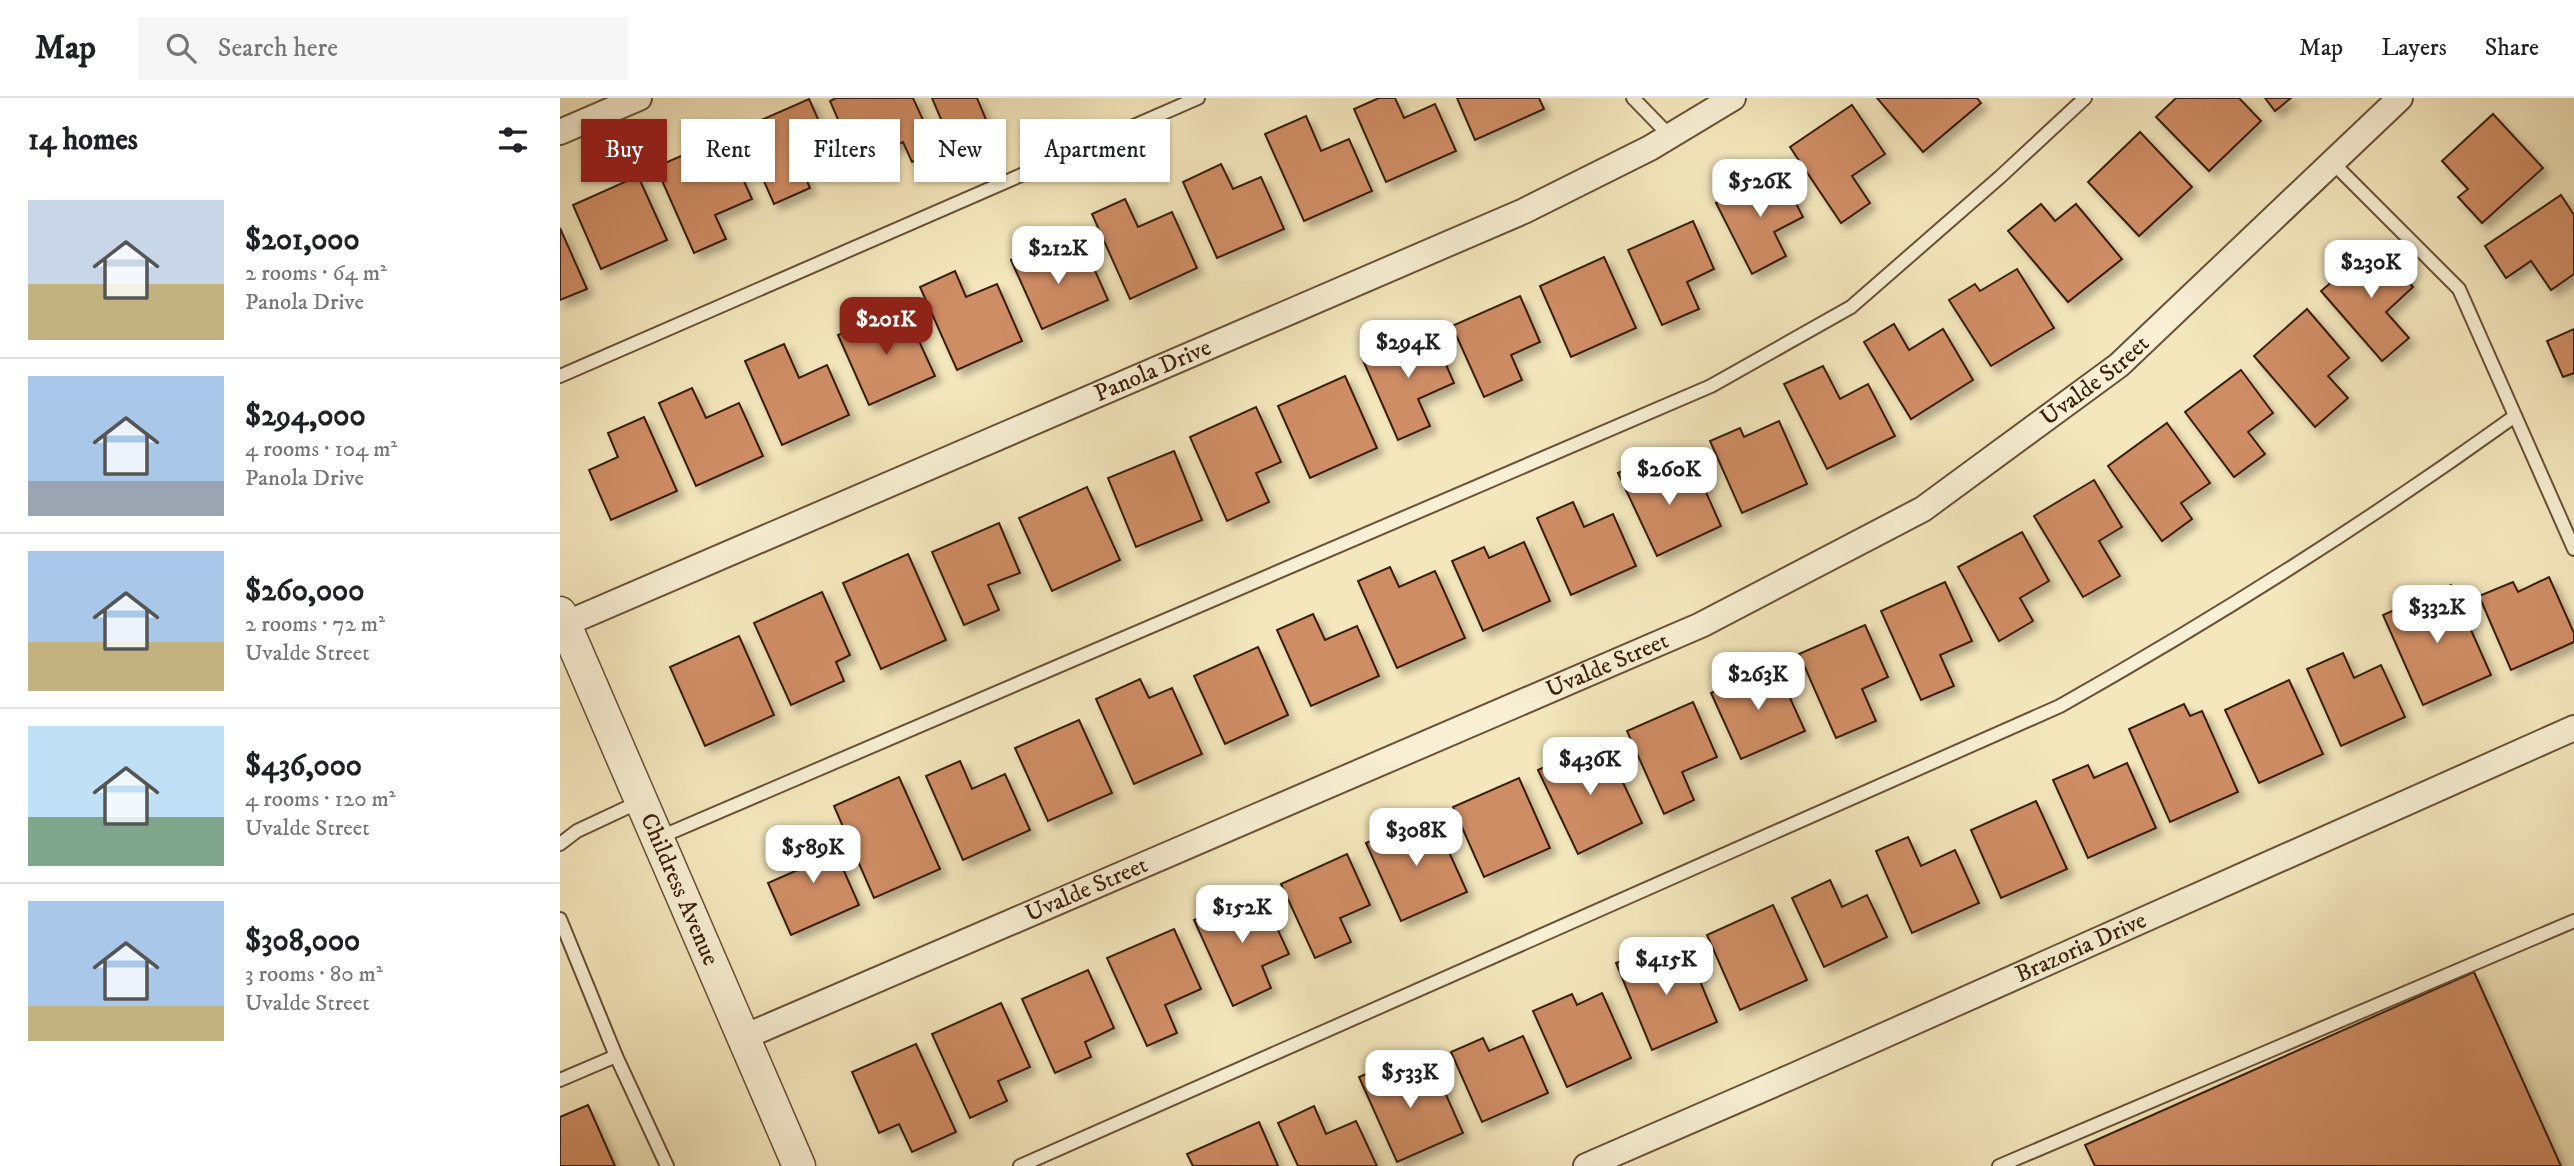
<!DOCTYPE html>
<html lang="en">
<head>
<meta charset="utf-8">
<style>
	body { margin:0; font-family:"IM FELL DW Pica",serif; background:#f6f6f6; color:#202124; height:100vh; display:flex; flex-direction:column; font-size:26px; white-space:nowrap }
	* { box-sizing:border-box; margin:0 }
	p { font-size:23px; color:#757577 }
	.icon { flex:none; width:38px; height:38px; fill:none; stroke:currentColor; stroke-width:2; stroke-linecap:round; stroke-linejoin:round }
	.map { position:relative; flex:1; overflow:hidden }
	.drawer { display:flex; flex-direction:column; background:#fff; width:560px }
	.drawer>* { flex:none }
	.banner { position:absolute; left:21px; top:21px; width:665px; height:63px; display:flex; gap:14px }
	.price { position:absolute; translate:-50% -60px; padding:0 16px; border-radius:14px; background:#fff; color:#222; font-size:23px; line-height:46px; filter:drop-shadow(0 2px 4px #0008) }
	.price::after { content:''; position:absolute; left:50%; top:42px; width:21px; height:16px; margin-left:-10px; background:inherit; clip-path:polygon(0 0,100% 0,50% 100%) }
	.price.active { background:#8f2418; color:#fff }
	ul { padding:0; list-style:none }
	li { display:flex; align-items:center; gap:21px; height:175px; padding:0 28px }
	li+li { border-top:2px solid #e0e0e0 }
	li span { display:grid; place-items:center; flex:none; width:196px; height:140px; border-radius:0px; color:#555 }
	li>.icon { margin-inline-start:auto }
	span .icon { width:84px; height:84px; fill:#fffc; stroke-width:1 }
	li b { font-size:30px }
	h2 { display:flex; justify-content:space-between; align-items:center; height:84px; padding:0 28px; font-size:30px }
	.chip { padding:0 24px; border-radius:0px; background:#fff; box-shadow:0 2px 5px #0004; font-size:24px; line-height:63px }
	.chip.active { background:#8f2418; color:#fff }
	header { display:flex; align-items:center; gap:42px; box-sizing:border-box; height:98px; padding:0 35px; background:#fff; border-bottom:2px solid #e0e0e0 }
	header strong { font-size:33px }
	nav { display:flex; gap:38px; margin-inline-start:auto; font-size:24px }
	.search { width:490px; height:63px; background:#f6f6f6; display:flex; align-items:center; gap:18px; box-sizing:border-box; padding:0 24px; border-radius:0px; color:#757577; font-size:26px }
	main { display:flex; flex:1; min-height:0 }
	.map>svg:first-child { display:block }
	.building { fill:#cf8d65; stroke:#3a1f09; stroke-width:2; filter:url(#shadow) }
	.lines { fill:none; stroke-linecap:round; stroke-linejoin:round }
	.service-casing { stroke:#685136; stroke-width:16 }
	.minor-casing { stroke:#685136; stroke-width:28 }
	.tertiary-casing { stroke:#685136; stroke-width:35 }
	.service { stroke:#f8efd4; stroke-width:12 }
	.minor { stroke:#f8efd4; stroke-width:24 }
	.tertiary { stroke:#f8efd4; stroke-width:32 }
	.labels { text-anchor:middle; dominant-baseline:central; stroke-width:7; stroke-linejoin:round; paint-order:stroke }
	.street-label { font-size:24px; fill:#3a1f09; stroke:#f8efd4 }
</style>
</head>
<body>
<header>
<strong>Map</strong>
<div class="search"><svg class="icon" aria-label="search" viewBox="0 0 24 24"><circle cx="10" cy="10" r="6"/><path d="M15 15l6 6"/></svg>Search here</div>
<nav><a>Map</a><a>Layers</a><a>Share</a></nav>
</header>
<main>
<section class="drawer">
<h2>14 homes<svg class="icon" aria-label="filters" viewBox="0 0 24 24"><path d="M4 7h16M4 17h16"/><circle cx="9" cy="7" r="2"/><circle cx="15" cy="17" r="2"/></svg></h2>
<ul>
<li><span style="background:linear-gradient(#c9d6e8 60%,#c2b280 0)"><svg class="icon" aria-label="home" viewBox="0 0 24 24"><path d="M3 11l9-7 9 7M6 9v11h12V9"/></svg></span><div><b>$201,000</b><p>2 rooms · 64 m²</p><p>Panola Drive</p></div></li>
<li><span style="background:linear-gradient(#a9c7e8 75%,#9aa5b1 0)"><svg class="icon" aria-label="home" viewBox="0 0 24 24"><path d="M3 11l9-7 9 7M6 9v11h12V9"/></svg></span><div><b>$294,000</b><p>4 rooms · 104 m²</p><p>Panola Drive</p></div></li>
<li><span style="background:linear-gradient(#a9c7e8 65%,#c2b280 0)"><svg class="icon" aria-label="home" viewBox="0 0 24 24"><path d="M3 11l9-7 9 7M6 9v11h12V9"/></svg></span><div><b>$260,000</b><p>2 rooms · 72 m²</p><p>Uvalde Street</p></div></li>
<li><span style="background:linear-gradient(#bfe0f5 65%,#7fa58c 0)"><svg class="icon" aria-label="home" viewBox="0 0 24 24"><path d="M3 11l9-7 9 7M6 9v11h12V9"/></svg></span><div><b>$436,000</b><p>4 rooms · 120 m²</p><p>Uvalde Street</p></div></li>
<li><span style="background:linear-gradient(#a9c7e8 75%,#c2b280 0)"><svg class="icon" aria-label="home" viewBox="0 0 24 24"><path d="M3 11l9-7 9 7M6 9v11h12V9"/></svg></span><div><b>$308,000</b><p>3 rooms · 80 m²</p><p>Uvalde Street</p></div></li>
</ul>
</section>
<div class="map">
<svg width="2014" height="1068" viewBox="0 0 2014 1068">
	<defs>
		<filter id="shadow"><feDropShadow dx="6" dy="6" stdDeviation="3.5" flood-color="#0004"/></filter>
	</defs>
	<rect width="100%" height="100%" fill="#f4e7bd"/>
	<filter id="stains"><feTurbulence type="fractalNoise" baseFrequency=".00286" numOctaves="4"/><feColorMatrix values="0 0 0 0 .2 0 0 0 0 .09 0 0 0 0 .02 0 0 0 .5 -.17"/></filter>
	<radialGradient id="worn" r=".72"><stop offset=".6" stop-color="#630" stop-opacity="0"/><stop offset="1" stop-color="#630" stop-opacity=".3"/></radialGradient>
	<g class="building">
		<polygon points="276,0 353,0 377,53 352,64 343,44 297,65 270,3"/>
		<polygon points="372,0 417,0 427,24 389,40"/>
		<polygon points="819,0 835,0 844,20 875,6 896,53 826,84 794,11"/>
		<polygon points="897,0 979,0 984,11 915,42"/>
		<polygon points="1317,0 1417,0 1421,5 1363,54"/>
		<polygon points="1616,0 1679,0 1701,23 1649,73 1596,19"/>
		<polygon points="1705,0 1731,0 1715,13"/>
		<polygon points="249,1 271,50 239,64 250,90 214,106 181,31"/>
		<polygon points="1292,7 1325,56 1292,78 1310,105 1281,125 1230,49"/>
		<polygon points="1933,16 1983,70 1922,125 1898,99 1908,91 1882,63"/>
		<polygon points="746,18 761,53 789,41 812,93 744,123 705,36"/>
		<polygon points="1580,34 1632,89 1579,138 1528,84"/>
		<polygon points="164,39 192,101 155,117 166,141 134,155 96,69"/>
		<polygon points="661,66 673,91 701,79 724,131 657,160 623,84"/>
		<polygon points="1219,72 1243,119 1214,134 1226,158 1192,176 1156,105"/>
		<polygon points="78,78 107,142 41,171 13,107"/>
		<polygon points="2001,97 2014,117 2014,176 1991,192 1971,163 1946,180 1925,148"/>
		<polygon points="565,101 578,129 612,114 637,170 570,201 532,116"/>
		<polygon points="1481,106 1495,123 1516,106 1562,161 1508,204 1448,133"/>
		<polygon points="1133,123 1154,171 1127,184 1139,211 1102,227 1068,152"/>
		<polygon points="0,130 27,191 0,202"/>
		<polygon points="486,146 498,173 529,159 548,202 482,231 451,162"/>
		<polygon points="1816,146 1853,189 1826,214 1849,240 1822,263 1761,193"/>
		<polygon points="1044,159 1076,230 1011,259 980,188"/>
		<polygon points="1457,171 1494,230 1431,268 1389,202 1415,186 1420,193"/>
		<polygon points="395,173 406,199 437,186 462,243 397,272 360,189"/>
		<polygon points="960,198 980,244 951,257 962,282 924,299 892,228"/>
		<polygon points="1747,211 1789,260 1768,278 1788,300 1755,329 1694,258"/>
		<polygon points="326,216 331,227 348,219 375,278 309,307 278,237"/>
		<polygon points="1334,226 1349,252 1383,231 1413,282 1351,321 1304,244"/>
		<polygon points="870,230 894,285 858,301 870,328 838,342 802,260"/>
		<polygon points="2014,231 2014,275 2003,279 1987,243"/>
		<polygon points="224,246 239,280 267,267 289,317 222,347 185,263"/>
		<polygon points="1263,268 1280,301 1308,286 1335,338 1267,371 1224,286"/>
		<polygon points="1681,272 1713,315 1688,334 1705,356 1674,379 1625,314"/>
		<polygon points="785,278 817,350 750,380 718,308"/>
		<polygon points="132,290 146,320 179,305 203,358 136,388 99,305"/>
		<polygon points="696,309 721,364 696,375 709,404 667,423 630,339"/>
		<polygon points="84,319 117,393 51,422 29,372 58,359 48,335"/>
		<polygon points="1219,323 1247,386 1182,415 1150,343 1180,330 1184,339"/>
		<polygon points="1607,325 1650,385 1621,405 1632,421 1602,443 1548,368"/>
		<polygon points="614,353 642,422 576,449 548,380"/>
		<polygon points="1090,359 1105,390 1137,374 1161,428 1097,458 1058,375"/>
		<polygon points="1534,382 1562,429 1539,443 1560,478 1523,499 1474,418"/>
		<polygon points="527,389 560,462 492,493 459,420"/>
		<polygon points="1013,404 1024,429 1053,416 1076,468 1011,497 977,420"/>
		<polygon points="439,425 460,475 428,487 439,512 404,527 372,454"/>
		<polygon points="1462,434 1489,483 1460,500 1473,523 1439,543 1398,469"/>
		<polygon points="964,444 990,503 923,533 892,463 924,449 929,460"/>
		<polygon points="348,456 386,542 321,571 283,485"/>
		<polygon points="830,469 839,489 875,473 905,540 837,570 798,483"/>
		<polygon points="1989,479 2014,535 2014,544 1951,572 1919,498 1953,484 1958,494"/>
		<polygon points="1385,484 1412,543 1380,557 1394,588 1361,602 1321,513"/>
		<polygon points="1891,487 1931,577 1863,607 1823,517"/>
		<polygon points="262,494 290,557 276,564 284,583 231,607 194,525"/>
		<polygon points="753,516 765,542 797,528 819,578 751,608 717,532"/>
		<polygon points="1305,527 1328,579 1302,591 1316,623 1276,640 1239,556"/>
		<polygon points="179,538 214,617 145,648 110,569"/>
		<polygon points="698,549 728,617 665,646 634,578"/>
		<polygon points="1783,555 1794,580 1821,567 1845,619 1781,648 1747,571"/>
		<polygon points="1215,567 1245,633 1181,661 1151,595"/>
		<polygon points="580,581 589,600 612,590 642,656 574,686 536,601"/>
		<polygon points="1729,582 1763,656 1699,685 1665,612"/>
		<polygon points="1133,604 1157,659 1122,674 1134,702 1104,716 1067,633"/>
		<polygon points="1624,606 1630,618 1642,613 1678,694 1610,724 1569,631"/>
		<polygon points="519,622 552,695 488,723 455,650"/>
		<polygon points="1043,642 1082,725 1018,756 978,672"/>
		<polygon points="400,663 412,691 445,676 470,732 403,762 366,678"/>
		<polygon points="1567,665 1596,730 1528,760 1493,682 1528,667 1534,680"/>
		<polygon points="339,679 380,771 314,800 274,708"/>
		<polygon points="959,680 990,750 924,779 893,709"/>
		<polygon points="1476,703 1507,771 1441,800 1411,732"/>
		<polygon points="872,716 907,794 841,823 806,745"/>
		<polygon points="265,730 299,807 231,837 208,785 240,771 229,746"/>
		<polygon points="1348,739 1361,768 1395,752 1419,805 1352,835 1316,753"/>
		<polygon points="787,756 810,807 780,820 791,844 755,860 721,786"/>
		<polygon points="1270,782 1282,809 1307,797 1327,839 1264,869 1232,800"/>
		<polygon points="700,793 729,856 702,868 711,890 673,908 634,822"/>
		<polygon points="1213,807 1247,882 1180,912 1147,837"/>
		<polygon points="614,831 641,891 605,907 617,935 587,948 547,860"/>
		<polygon points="1096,848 1105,870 1130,859 1157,924 1092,952 1056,865"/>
		<polygon points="528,872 554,930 525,944 531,959 495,975 462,901"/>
		<polygon points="1914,874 2001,1068 1535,1068 1525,1047"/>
		<polygon points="1042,895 1071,960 1007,989 973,913 1012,896 1017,907"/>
		<polygon points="441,905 470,969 438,983 447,1003 410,1020 372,936"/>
		<polygon points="963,938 988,995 922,1024 891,954 923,940 929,953"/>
		<polygon points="356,946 396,1034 352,1054 339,1026 319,1035 292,974"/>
		<polygon points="836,963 846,985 875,972 903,1035 837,1064 799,979"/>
		<polygon points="28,1007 55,1068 0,1068 0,1019"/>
		<polygon points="754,1008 766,1036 796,1023 817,1068 738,1068 718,1025"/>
		<polygon points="699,1024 718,1068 633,1068 627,1056"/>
	</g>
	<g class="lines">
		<defs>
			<g id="service">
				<polyline points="1073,0 1110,38"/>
				<polyline points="1772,64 1899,191 2014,451"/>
				<polyline points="0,278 638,0"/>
				<polyline points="98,740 1151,288 1291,209 1440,79 1525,0"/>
				<polyline points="0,746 17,733 81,703"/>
				<polyline points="0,821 56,958 107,1068"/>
				<polyline points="0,982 56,958"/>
				<path d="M460,1068L1500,608C1656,520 1809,423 1955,318"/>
				<polyline points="1439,1068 2014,823"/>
			</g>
			<g id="minor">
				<polyline points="0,34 79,0"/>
				<path id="s1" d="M5,526L964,113L1090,50L1173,0"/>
				<path id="s2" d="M184,939L1141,527L1363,411L1559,267L1840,0"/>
				<path id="s3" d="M1026,1068L1233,978L2014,630"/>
			</g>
			<g id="tertiary">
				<path id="s4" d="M0,515L239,1068"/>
			</g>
		</defs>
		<use href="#service" class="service-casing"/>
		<use href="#minor" class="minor-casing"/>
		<use href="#tertiary" class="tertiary-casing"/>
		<use href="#service" class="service"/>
		<use href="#minor" class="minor"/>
		<use href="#tertiary" class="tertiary"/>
	</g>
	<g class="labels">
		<g class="street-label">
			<text stroke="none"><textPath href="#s1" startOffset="640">Panola Drive</textPath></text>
			<text stroke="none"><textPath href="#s2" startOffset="1507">Uvalde Street</textPath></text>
			<text stroke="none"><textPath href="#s2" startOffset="940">Uvalde Street</textPath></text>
			<text stroke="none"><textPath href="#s4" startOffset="301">Childress Avenue</textPath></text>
			<text stroke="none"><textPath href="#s2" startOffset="373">Uvalde Street</textPath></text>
			<text stroke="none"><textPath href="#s3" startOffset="541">Brazoria Drive</textPath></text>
		</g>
	</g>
	<rect width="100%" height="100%" filter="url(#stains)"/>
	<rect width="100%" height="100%" fill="url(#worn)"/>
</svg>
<b class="price" style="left:1200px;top:121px">$526K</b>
<b class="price" style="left:498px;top:188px">$212K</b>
<b class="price" style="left:1811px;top:202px">$230K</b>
<b class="price active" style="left:326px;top:259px">$201K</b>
<b class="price" style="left:848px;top:282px">$294K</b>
<b class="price" style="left:1109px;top:409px">$260K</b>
<b class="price" style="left:1877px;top:547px">$332K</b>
<b class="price" style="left:1198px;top:614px">$263K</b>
<b class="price" style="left:1030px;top:699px">$436K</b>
<b class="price" style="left:856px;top:770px">$308K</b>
<b class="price" style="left:253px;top:787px">$589K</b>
<b class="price" style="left:682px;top:847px">$152K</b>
<b class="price" style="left:1106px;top:899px">$415K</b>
<b class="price" style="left:850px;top:1012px">$533K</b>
<div class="banner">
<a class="chip active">Buy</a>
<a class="chip">Rent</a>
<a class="chip">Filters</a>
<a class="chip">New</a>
<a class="chip">Apartment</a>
</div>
</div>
</main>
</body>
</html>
